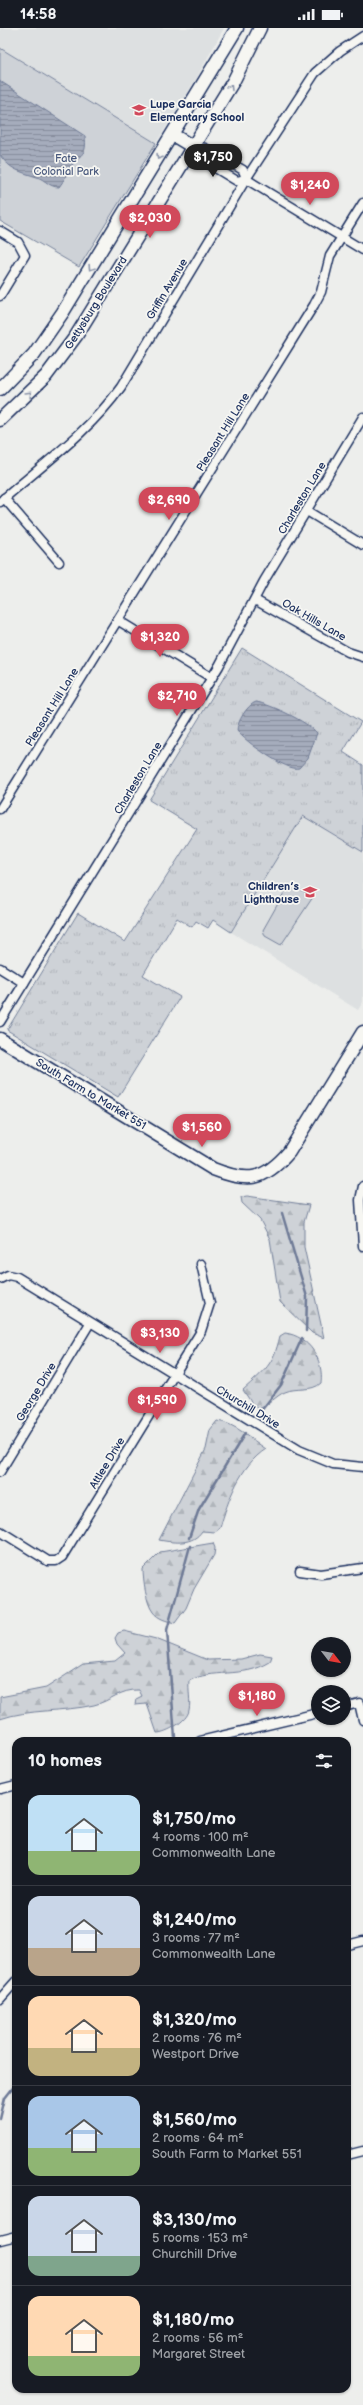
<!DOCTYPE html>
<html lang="en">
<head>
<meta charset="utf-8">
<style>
	body { margin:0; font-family:"Balsamiq Sans",sans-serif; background:#20242c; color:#f1f3f6; height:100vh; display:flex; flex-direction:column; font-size:15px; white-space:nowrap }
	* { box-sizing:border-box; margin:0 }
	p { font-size:13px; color:#9ea1a6 }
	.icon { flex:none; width:22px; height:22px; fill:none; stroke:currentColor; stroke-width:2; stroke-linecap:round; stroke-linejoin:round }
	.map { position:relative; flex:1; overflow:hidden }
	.details { position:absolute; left:12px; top:1709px; width:339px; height:656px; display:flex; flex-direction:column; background:#171b24; border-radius:12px; box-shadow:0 1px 3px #0004 }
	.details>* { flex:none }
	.needle { width:26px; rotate:121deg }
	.buttons { position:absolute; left:311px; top:1609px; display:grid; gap:8px }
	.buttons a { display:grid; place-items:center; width:40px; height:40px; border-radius:50%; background:#171b24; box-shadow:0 1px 3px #0004; font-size:20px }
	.price { position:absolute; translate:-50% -34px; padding:0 9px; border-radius:14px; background:#d1495b; color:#fff; font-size:13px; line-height:26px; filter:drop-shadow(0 1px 2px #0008) }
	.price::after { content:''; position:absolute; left:50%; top:24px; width:12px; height:9px; margin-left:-6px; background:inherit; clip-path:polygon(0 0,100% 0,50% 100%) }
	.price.on { background:#222; color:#fff }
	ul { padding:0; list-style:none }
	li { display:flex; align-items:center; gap:12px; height:100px; padding:0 16px }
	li+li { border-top:1px solid #363941 }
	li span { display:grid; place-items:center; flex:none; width:112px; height:80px; border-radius:12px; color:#555 }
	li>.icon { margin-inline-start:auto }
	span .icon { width:48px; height:48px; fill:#fffc; stroke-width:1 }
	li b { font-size:17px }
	h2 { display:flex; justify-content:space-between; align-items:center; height:48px; padding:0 16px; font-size:17px }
	.status { display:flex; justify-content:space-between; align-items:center; height:28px; padding:0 20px; background:#171b24; direction:ltr }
	.status svg { height:11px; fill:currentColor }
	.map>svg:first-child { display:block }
	.built { fill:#dde0e1 }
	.grass { fill:url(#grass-tufts); stroke:#74809a }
	.forest { fill:url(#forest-firs); stroke:#74809a }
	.park { fill:#ced2d7; stroke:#74809a }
	.water { fill:url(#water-rules); stroke:#6e7a96 }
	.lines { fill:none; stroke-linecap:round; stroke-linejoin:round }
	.stream { stroke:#6e7a96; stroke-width:2.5 }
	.street-casing { stroke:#1b2f5e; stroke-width:11 }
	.secondary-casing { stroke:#1b2f5e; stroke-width:15 }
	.street { stroke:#f6f6f2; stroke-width:8 }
	.secondary { stroke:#f6f6f2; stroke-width:12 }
	.oneway { stroke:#8892a8 }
	.labels { text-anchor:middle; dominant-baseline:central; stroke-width:3.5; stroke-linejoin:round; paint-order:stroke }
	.poi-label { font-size:11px; font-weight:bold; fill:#1b2f5e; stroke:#f6f6f2; text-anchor:start }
	.park-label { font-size:11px; fill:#48587c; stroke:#f6f6f2 }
	.street-label { font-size:11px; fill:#1b2f5e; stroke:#f6f6f2 }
</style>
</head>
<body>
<div class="status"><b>14:58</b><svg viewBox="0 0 49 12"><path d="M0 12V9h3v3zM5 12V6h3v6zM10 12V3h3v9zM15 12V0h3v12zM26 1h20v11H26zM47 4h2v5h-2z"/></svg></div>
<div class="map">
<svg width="363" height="2377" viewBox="0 0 363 2377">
	<defs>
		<pattern id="grass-tufts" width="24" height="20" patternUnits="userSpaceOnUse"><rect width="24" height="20" fill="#ced2d7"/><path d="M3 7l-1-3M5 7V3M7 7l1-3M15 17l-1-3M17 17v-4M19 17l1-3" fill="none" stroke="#b0b5bb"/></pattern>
		<pattern id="forest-firs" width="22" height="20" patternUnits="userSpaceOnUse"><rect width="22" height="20" fill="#ced2d7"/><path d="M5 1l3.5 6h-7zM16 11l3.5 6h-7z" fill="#b0b5bb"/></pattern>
		<pattern id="water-rules" width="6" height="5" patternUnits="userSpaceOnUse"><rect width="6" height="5" fill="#a5acbc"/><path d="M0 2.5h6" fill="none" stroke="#868c9c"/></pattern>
	</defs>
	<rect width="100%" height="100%" fill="#edeeec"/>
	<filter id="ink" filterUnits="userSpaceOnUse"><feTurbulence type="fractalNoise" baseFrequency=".025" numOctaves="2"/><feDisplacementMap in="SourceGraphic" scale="8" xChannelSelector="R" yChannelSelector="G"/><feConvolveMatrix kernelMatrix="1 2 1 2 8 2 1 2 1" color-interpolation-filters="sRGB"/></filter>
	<g filter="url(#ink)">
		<g class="built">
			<polygon points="0,0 224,0 196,51 156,115 0,20"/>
			<polygon points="303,787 363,824 363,974 358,982 231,904"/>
		</g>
		<polygon class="grass" points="242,620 361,694 343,724 363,737 363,824 303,788 231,904 213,892 208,900 196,893 192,899 177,890 143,947 180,969 118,1069 7,1002 78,885 125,914 197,801 149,772"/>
		<g class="forest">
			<polygon points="247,1168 309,1177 304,1194 304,1219 324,1310 312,1305 280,1274 270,1211 260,1192 242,1175 241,1169"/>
			<path d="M285,1305C309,1308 324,1332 321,1355C312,1364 296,1359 285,1364C275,1368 269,1378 258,1381L253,1377L243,1362C265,1342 273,1338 280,1308Z"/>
			<path d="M217,1393C235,1395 251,1411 266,1421C240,1438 228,1472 220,1500L215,1504L202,1503C193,1517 175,1515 159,1512L206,1421L210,1402Z"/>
			<path d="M213,1515L215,1520L214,1527L194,1561L186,1580L175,1595C167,1593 158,1591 153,1584C146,1575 143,1552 143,1541L160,1524Z"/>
			<path d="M124,1603L156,1611L208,1632L241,1631L260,1626L272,1628L270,1634C242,1651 212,1640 189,1653C188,1663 191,1673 189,1682C188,1693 166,1705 157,1705L147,1676L135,1677L136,1671L142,1668L139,1662C120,1661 111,1673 94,1677C63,1684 29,1681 0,1691V1669L46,1660L83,1636L115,1633L125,1625L117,1616L115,1610L118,1605Z"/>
		</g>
		<g class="park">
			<polygon points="0,20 156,115 79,239 0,193"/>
			<polygon points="289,856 313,869 281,917 265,908 263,902"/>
		</g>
		<g class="water">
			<path d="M0,53L85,108C87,128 82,124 72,137C67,144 65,152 59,159C49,159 46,152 37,149C21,144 10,142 0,127Z"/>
			<path d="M256,674C270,676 308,694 317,705L308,730L299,740C287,744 245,713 237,703C237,694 247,677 256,674Z"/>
		</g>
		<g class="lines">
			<g class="stream">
				<polyline points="282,1185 307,1269 306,1303"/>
				<polyline points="261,1383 281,1357 302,1310"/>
				<polyline points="189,1510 199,1481 245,1405"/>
				<polyline points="175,1710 167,1602 190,1518"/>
				<polyline points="0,2091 5,2070 16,2056"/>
			</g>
			<defs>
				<g id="street">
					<polyline points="246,151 237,153 199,130 193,119 205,120 243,142 246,151 363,222"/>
					<polyline points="0,203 18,214 25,227 0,268"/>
					<polyline points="4,470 59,534"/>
					<path d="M0,474C42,437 89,404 121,359L246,151L315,45L340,23L363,8"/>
					<polyline points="307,483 363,517"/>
					<polyline points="255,572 348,624 363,629"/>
					<polyline points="119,593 212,650"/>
					<polyline points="0,781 314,277 321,264 330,228 363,175"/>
					<polyline points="0,940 24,955"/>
					<polyline points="0,994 219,638 264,553 363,389"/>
					<polyline points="363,1158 360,1172 363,1218"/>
					<polyline points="0,1251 8,1247 17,1249 299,1422 333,1436 363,1439"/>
					<polyline points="0,1444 90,1295"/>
					<polyline points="0,1503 48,1533 56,1533 62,1529 201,1303 210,1275 201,1236"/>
					<polyline points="300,1543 321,1546 363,1540"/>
					<polyline points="344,1679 359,1675 363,1692"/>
					<polyline points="200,1713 318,1685"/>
					<polyline points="0,1761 16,1757"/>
					<polyline points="347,1917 363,1913"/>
					<polyline points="0,1971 16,1953"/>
					<polyline points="347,2127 363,2123"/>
					<polyline points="0,2212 16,2208"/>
				</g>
				<g id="secondary">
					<polyline points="173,107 193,119"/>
					<polyline points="0,361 34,326 63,284 237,0"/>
					<polyline points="0,392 46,348 76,308 234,52 260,0"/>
					<path d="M0,1011L213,1141C248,1155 264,1153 289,1124L363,1004"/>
				</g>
			</defs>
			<use href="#street" class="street-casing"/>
			<use href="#secondary" class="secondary-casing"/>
			<use href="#street" class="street"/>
			<use href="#secondary" class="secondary"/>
		</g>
		<defs><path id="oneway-chevron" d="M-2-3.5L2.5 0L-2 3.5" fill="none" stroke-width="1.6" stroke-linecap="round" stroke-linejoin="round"/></defs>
		<g class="oneway">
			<use href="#oneway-chevron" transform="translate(230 59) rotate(-59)"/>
			<use href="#oneway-chevron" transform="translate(159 129) rotate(122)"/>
			<use href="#oneway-chevron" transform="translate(91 240) rotate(122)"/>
			<use href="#oneway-chevron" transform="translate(29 366) rotate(-46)"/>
		</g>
	</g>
	<defs>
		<symbol id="school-bare" viewBox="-9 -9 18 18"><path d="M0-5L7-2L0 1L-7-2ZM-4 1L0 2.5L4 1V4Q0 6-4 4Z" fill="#d1495b" stroke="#f6f6f2" stroke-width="2.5" paint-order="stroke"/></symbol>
	</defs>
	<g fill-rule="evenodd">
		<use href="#school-bare" x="129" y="72" width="20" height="20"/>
		<use href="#school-bare" x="300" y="854" width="20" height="20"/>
	</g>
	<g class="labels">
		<g class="poi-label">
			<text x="150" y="76">Lupe Garcia<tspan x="150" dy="13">Elementary School</tspan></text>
			<text x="299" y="858" text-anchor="end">Children’s<tspan x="299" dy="13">Lighthouse</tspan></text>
		</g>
		<g class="park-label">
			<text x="66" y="130">Fate<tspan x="66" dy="13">Colonial Park</tspan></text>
		</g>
		<g class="street-label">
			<text transform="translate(167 261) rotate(-59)">Griffin Avenue</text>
			<text transform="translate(96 275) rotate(-58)">Gettysburg Boulevard</text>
			<text transform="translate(223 404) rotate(-58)">Pleasant Hill Lane</text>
			<text transform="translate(302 470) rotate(-59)">Charleston Lane</text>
			<text transform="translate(314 592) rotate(30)">Oak Hills Lane</text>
			<text transform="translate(52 679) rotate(-58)">Pleasant Hill Lane</text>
			<text transform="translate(138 750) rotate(-59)">Charleston Lane</text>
			<text transform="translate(91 1066) rotate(31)">South Farm to Market 551</text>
			<text transform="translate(36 1364) rotate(-59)">George Drive</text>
			<text transform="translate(248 1379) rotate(31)">Churchill Drive</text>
			<text transform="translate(107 1435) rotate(-59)">Attlee Drive</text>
		</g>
	</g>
</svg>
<div class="buttons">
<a><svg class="needle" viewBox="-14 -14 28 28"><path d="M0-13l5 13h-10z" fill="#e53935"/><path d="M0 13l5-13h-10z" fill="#9ea1a6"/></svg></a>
<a><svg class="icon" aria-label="layers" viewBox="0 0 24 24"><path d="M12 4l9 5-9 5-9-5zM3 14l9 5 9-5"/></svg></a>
</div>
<b class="price on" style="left:213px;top:150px">$1,750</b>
<b class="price" style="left:310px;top:178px">$1,240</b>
<b class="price" style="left:150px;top:211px">$2,030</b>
<b class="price" style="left:169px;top:493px">$2,690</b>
<b class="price" style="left:160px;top:630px">$1,320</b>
<b class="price" style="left:177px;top:689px">$2,710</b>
<b class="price" style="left:202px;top:1120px">$1,560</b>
<b class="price" style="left:160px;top:1326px">$3,130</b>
<b class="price" style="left:157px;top:1393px">$1,590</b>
<b class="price" style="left:257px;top:1689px">$1,180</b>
<section class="details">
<h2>10 homes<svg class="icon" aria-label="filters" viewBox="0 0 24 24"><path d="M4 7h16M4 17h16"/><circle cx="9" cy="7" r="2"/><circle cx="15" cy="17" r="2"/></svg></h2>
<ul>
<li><span style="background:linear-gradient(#bfe0f5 70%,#8fb573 0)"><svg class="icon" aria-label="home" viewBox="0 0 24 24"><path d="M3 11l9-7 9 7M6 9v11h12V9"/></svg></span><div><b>$1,750/mo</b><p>4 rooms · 100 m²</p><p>Commonwealth Lane</p></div></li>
<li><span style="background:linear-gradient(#c9d6e8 65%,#b9a48a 0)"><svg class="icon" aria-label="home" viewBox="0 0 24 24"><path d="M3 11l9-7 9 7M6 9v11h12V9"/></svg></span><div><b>$1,240/mo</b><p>3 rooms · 77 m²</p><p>Commonwealth Lane</p></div></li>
<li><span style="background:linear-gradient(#ffd9b3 65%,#c2b280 0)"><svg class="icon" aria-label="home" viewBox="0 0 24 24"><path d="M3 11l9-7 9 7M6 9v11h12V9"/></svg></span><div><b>$1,320/mo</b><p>2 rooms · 76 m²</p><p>Westport Drive</p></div></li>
<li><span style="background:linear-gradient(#a9c7e8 65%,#8fb573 0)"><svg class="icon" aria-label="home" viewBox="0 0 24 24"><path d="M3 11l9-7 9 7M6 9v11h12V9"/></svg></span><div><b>$1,560/mo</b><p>2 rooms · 64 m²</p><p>South Farm to Market 551</p></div></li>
<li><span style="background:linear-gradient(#c9d6e8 75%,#7fa58c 0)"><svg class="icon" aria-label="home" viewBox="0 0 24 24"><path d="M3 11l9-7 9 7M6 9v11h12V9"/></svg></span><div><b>$3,130/mo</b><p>5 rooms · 153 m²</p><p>Churchill Drive</p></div></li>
<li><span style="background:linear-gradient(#ffd9b3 75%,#8fb573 0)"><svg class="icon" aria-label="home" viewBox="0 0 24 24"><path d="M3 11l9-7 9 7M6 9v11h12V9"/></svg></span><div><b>$1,180/mo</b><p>2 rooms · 56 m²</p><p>Margaret Street</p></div></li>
</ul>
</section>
</div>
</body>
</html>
